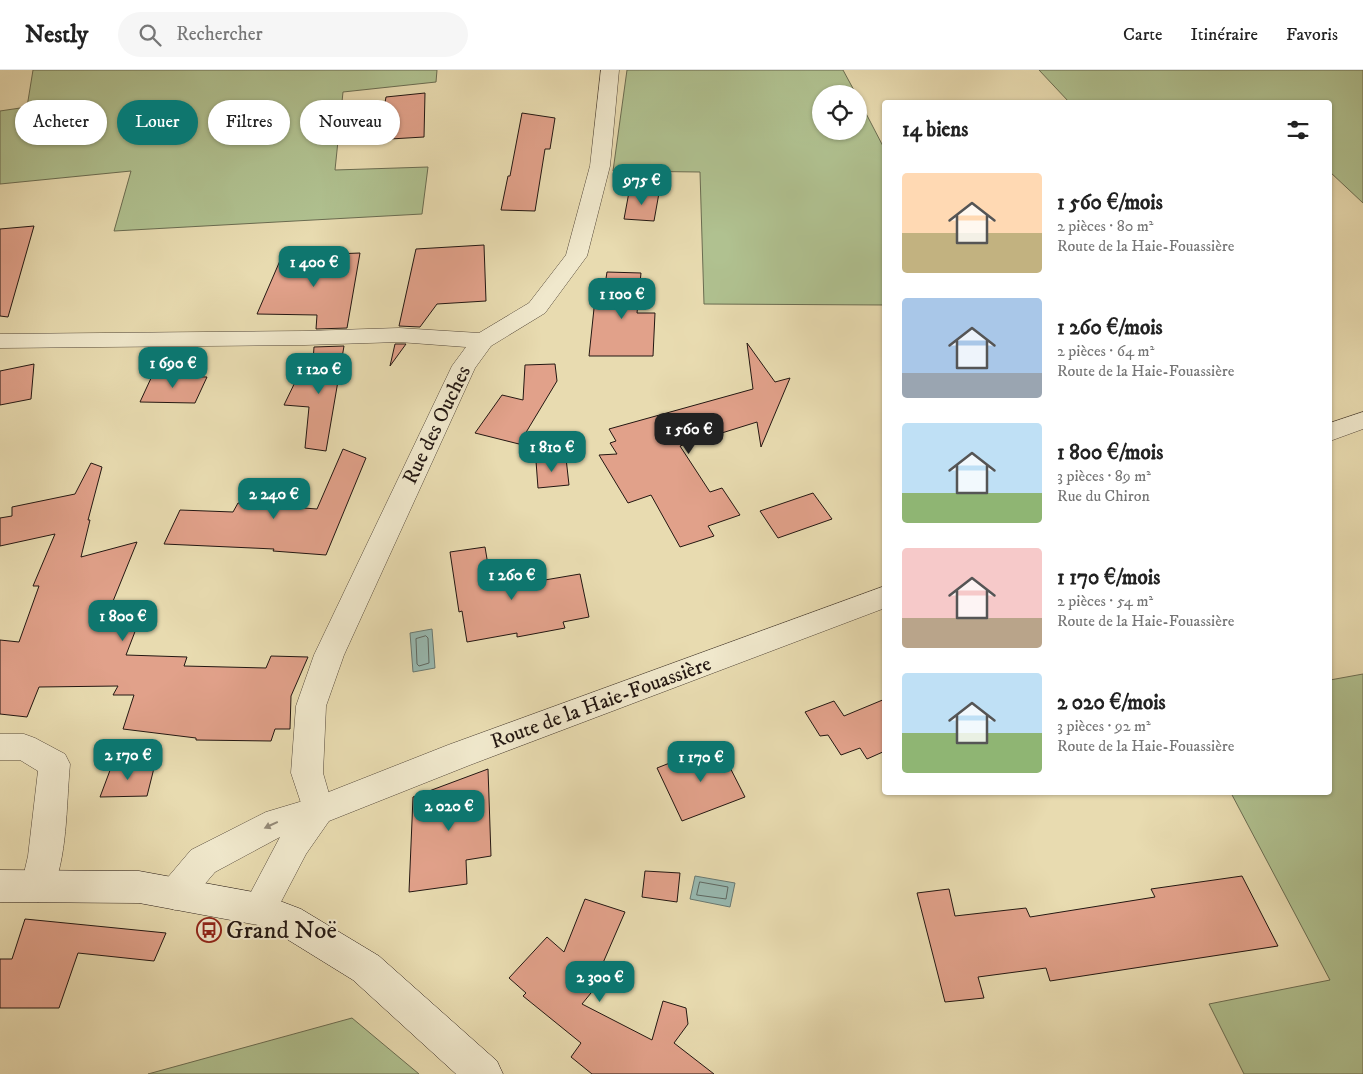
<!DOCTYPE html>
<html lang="fr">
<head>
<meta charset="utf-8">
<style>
	body { margin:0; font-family:"IM FELL DW Pica",serif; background:#f6f6f6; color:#222; height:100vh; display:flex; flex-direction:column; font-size:19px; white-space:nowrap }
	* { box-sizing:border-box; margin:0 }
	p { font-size:16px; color:#767676 }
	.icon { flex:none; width:28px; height:28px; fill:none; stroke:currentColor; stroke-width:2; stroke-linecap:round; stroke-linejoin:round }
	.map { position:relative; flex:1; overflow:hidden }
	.sheet { position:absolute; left:882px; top:30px; width:450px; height:695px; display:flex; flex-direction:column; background:#fff; border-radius:5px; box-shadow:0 1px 4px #0004 }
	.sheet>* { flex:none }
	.top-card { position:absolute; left:15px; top:30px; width:475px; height:45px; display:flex; gap:10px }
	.controls { position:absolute; left:812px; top:15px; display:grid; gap:10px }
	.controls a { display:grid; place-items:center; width:55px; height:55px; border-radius:50%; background:#fff; box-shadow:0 1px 4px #0004; font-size:25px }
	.price { position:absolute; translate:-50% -42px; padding:0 11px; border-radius:10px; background:#0f766e; color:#fff; font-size:16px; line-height:32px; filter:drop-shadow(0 1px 2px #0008) }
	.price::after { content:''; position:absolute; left:50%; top:30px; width:15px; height:11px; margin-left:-8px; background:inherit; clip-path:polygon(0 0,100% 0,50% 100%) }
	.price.selected { background:#222; color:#fff }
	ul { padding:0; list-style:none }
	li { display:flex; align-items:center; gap:15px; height:125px; padding:0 20px }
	li span { display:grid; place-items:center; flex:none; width:140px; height:100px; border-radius:5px; color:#555 }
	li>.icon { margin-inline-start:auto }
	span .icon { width:60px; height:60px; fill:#fffc; stroke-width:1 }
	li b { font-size:21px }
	h2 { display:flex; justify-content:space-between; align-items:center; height:60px; padding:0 20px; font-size:21px }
	.pill { padding:0 18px; border-radius:22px; background:#fff; box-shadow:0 1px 4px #0004; font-size:18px; line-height:45px }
	.pill.selected { background:#0f766e; color:#fff }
	header { display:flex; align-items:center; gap:30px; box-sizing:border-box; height:70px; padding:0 25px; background:#fff; border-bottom:1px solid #e0e0e0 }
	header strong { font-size:24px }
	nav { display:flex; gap:28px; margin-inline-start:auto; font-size:18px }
	.search { width:350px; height:45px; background:#f6f6f6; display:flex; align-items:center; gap:12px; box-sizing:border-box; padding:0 18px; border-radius:28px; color:#767676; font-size:19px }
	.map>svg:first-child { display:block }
	.green { fill:#b0c190; stroke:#6a6c51 }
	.water { fill:#98bab2; stroke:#697972 }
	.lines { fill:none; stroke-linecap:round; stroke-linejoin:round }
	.shore { stroke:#5e6862; stroke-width:1 }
	.building { fill:#e1a18a; stroke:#231712 }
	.minor-casing { stroke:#54483a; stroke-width:1 }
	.tertiary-casing { stroke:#54483a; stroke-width:1 }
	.secondary-casing { stroke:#231712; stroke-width:1 }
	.minor { fill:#f0e8cc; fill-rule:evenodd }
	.tertiary { fill:#f0e8cc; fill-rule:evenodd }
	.secondary { fill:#f0e8cc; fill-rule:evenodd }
	.oneway { fill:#948a78 }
	.labels { text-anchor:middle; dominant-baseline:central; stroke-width:4; stroke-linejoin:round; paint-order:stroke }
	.street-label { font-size:21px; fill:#231712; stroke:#f0e8cc }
	.near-poi-label { font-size:25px; fill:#231712; stroke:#f0e8cc; text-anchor:start }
</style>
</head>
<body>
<header>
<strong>Nestly</strong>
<div class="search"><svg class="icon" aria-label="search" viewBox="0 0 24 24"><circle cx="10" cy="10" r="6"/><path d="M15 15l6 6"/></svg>Rechercher</div>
<nav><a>Carte</a><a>Itinéraire</a><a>Favoris</a></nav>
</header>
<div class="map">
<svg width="1363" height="1004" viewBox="0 0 1363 1004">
	<rect width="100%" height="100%" fill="#e8dbb0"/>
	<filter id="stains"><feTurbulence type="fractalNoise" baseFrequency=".004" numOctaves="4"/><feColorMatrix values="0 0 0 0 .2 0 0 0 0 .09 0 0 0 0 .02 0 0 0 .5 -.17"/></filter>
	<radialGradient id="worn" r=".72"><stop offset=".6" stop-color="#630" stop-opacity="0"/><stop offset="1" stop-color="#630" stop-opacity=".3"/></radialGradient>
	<g class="green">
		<polygon points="33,0 437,0 436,12 343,22 335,100 428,97 422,144 114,161 131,101 0,114 0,41 27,37"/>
		<polygon points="627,0 843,0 856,24 821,24 821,61 859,61 859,30 885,80 885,235 704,234 700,102 613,101"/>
		<polygon points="1039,0 1363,0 1363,133 1330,102 1330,32 1069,32"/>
		<polygon points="1363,604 1363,1004 1244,1004 1209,934 1330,910 1231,723 1330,722 1330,610"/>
		<polygon points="352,948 419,1004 148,1004"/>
	</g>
	<g class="water">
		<polygon points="432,559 435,598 413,602 410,563"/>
		<polygon points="695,806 735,813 730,837 690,829"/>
	</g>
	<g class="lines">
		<g class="shore">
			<polygon points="426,566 428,568 429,593 419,596 417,594 416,569"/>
			<polygon points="700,812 728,817 726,829 697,825"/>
		</g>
	</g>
	<g class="building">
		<polygon points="425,23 424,67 390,69 392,55 381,55 386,27"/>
		<polygon points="522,43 555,48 550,79 545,79 535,141 501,140 508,106 510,106"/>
		<polygon points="629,122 659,123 654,151 624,149"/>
		<polygon points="34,156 8,247 0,246 0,159"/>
		<polygon points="484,175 486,231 437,234 420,257 399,256 416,179"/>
		<polygon points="360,183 347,258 316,259 317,245 257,244 282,186"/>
		<polygon points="607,202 641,203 637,243 655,243 653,286 589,286 595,229 603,228"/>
		<polygon points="747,273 775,312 790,308 761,377 757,352 680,376 710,422 722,418 740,445 708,456 714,466 680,477 651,425 628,433 599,385 617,384 610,373 616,371 609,359 753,319"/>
		<polygon points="395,274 406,274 390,296"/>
		<polygon points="344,276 326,381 305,378 309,337 284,335 299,304 312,305 314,277"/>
		<polygon points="34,294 31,329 0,335 0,301"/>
		<polygon points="555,294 557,311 519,374 475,363 502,325 523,330 525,295"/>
		<polygon points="152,306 207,307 195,333 140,332"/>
		<polygon points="343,379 366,388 326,485 273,481 274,479 164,474 180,440 233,442 238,433 317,439"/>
		<polygon points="566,388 569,415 538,418 536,391"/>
		<polygon points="91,393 102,397 88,450 90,450 81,487 137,472 107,546 141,546 126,585 187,587 184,596 266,598 271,586 308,587 291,626 290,659 275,659 271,671 196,670 196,668 123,659 134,625 113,625 118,616 39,617 27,647 0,644 0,570 19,572 39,516 33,516 55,464 0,476 0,448 12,446 12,437 75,424"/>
		<polygon points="813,423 832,449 778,468 760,441"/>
		<polygon points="485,477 492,519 580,504 589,547 563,552 565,558 517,567 517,563 467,572 462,541 459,542 450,482"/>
		<polygon points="885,629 885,681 867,689 860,678 841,685 828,665 820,666 805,642 834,631 844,646"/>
		<polygon points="718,674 745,727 682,751 657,698"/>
		<polygon points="155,694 147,726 100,727 112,695"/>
		<polygon points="488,699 491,786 466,790 467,814 409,822 413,727"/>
		<polygon points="645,801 680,803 677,832 642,827"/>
		<polygon points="1242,806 1278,876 1050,911 1046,898 978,907 984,928 945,932 917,823 949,819 955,846 1026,838 1030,847 1155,827 1151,819"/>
		<polygon points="585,829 625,842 596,909 600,912 582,934 652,970 663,931 686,938 688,954 674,973 714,1004 592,1004 571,987 581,973 523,926 526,923 509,908 547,867 564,882"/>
		<polygon points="25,849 116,858 166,863 154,891 78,883 59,938 0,938 0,889 12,889"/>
	</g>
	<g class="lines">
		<defs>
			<g id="minor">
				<polygon points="601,0 619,0 610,96 587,186 545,243 491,276 475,298 344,585 326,636 323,703 334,741 329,751 318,755 307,751 291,703 296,636 314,585 452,296 466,277 399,272 305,275 0,278 0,264 305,261 399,258 479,263 529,233 566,185 590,96"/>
				<path d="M0,664H24L35,668L65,684L70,694C66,737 68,787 50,827L38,832L26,827L21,816L28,786L38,701L20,690H0Z"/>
			</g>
			<g id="tertiary">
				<polygon points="1363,342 1363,359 1330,371 1330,353"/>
				<polygon points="885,516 885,538 470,695 329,751 306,784 271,851 259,855 247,851 242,839 280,767 215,802 187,835 175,840 163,835 158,824 163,813 191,780 266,742 316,727 448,675"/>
			</g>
			<polygon id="secondary" points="0,800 139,801 259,823 301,839 379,886 497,991 503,1004 456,1004 353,910 277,863 258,855 139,833 0,832"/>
		</defs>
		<use href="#minor" class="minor-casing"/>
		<use href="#tertiary" class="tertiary-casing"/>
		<use href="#secondary" class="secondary-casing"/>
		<use href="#minor" class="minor"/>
		<use href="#tertiary" class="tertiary"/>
		<use href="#secondary" class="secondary"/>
	</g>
	<defs><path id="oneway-solid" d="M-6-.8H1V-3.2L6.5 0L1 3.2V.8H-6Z" transform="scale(1.25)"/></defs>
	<use class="oneway" href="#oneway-solid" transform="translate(271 755) rotate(155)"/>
	<defs>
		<symbol id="bus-ring" viewBox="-11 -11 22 22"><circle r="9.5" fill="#f0e8cc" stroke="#8f2418" stroke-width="1.5"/><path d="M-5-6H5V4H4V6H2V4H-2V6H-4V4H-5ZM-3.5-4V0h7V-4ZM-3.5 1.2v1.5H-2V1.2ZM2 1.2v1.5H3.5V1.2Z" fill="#8f2418"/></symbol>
	</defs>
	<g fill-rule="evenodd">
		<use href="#bus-ring" x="195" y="846" width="28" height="28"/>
	</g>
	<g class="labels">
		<g class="street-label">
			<text transform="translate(437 355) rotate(-64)">Rue des Ouches</text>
			<text transform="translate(601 633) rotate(-20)">Route de la Haie-Fouassière</text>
		</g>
		<g class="near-poi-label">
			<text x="226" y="860">Grand Noë</text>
		</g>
	</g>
	<rect width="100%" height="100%" filter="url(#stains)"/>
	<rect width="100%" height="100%" fill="url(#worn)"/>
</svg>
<div class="controls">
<a><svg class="icon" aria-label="locate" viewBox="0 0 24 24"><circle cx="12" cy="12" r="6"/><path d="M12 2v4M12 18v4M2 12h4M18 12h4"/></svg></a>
</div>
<b class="price" style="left:642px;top:136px">975 €</b>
<b class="price" style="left:314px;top:218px">1 400 €</b>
<b class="price" style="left:622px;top:250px">1 100 €</b>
<b class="price" style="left:173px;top:319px">1 690 €</b>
<b class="price" style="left:319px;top:325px">1 120 €</b>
<b class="price selected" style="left:689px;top:385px">1 560 €</b>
<b class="price" style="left:552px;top:403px">1 810 €</b>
<b class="price" style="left:274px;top:450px">2 240 €</b>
<b class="price" style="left:512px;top:531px">1 260 €</b>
<b class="price" style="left:123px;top:572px">1 800 €</b>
<b class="price" style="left:128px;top:711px">2 170 €</b>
<b class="price" style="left:701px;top:713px">1 170 €</b>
<b class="price" style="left:449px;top:762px">2 020 €</b>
<b class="price" style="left:600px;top:933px">2 300 €</b>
<div class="top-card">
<a class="pill">Acheter</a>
<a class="pill selected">Louer</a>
<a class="pill">Filtres</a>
<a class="pill">Nouveau</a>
</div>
<section class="sheet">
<h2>14 biens<svg class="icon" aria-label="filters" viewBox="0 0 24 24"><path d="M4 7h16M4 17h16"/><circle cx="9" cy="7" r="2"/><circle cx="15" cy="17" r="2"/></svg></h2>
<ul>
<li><span style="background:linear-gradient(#ffd9b3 60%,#c2b280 0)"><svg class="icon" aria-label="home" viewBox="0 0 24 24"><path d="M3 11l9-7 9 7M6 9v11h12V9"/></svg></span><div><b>1 560 €/mois</b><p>2 pièces · 80 m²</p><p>Route de la Haie-Fouassière</p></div></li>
<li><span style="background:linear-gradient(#a9c7e8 75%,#9aa5b1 0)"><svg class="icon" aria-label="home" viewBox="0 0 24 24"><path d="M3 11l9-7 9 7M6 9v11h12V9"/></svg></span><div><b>1 260 €/mois</b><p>2 pièces · 64 m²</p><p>Route de la Haie-Fouassière</p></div></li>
<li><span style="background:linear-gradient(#bfe0f5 70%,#8fb573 0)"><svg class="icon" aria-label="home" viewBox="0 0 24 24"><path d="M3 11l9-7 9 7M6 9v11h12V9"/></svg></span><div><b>1 800 €/mois</b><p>3 pièces · 89 m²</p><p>Rue du Chiron</p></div></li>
<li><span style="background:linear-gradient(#f6c9c9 70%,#b9a48a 0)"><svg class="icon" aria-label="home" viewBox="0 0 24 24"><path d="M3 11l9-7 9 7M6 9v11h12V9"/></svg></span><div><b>1 170 €/mois</b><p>2 pièces · 54 m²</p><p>Route de la Haie-Fouassière</p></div></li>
<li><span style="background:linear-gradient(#bfe0f5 60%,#8fb573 0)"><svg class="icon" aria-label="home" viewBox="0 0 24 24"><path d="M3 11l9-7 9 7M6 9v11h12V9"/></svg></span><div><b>2 020 €/mois</b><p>3 pièces · 92 m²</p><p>Route de la Haie-Fouassière</p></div></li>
</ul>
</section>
</div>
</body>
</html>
